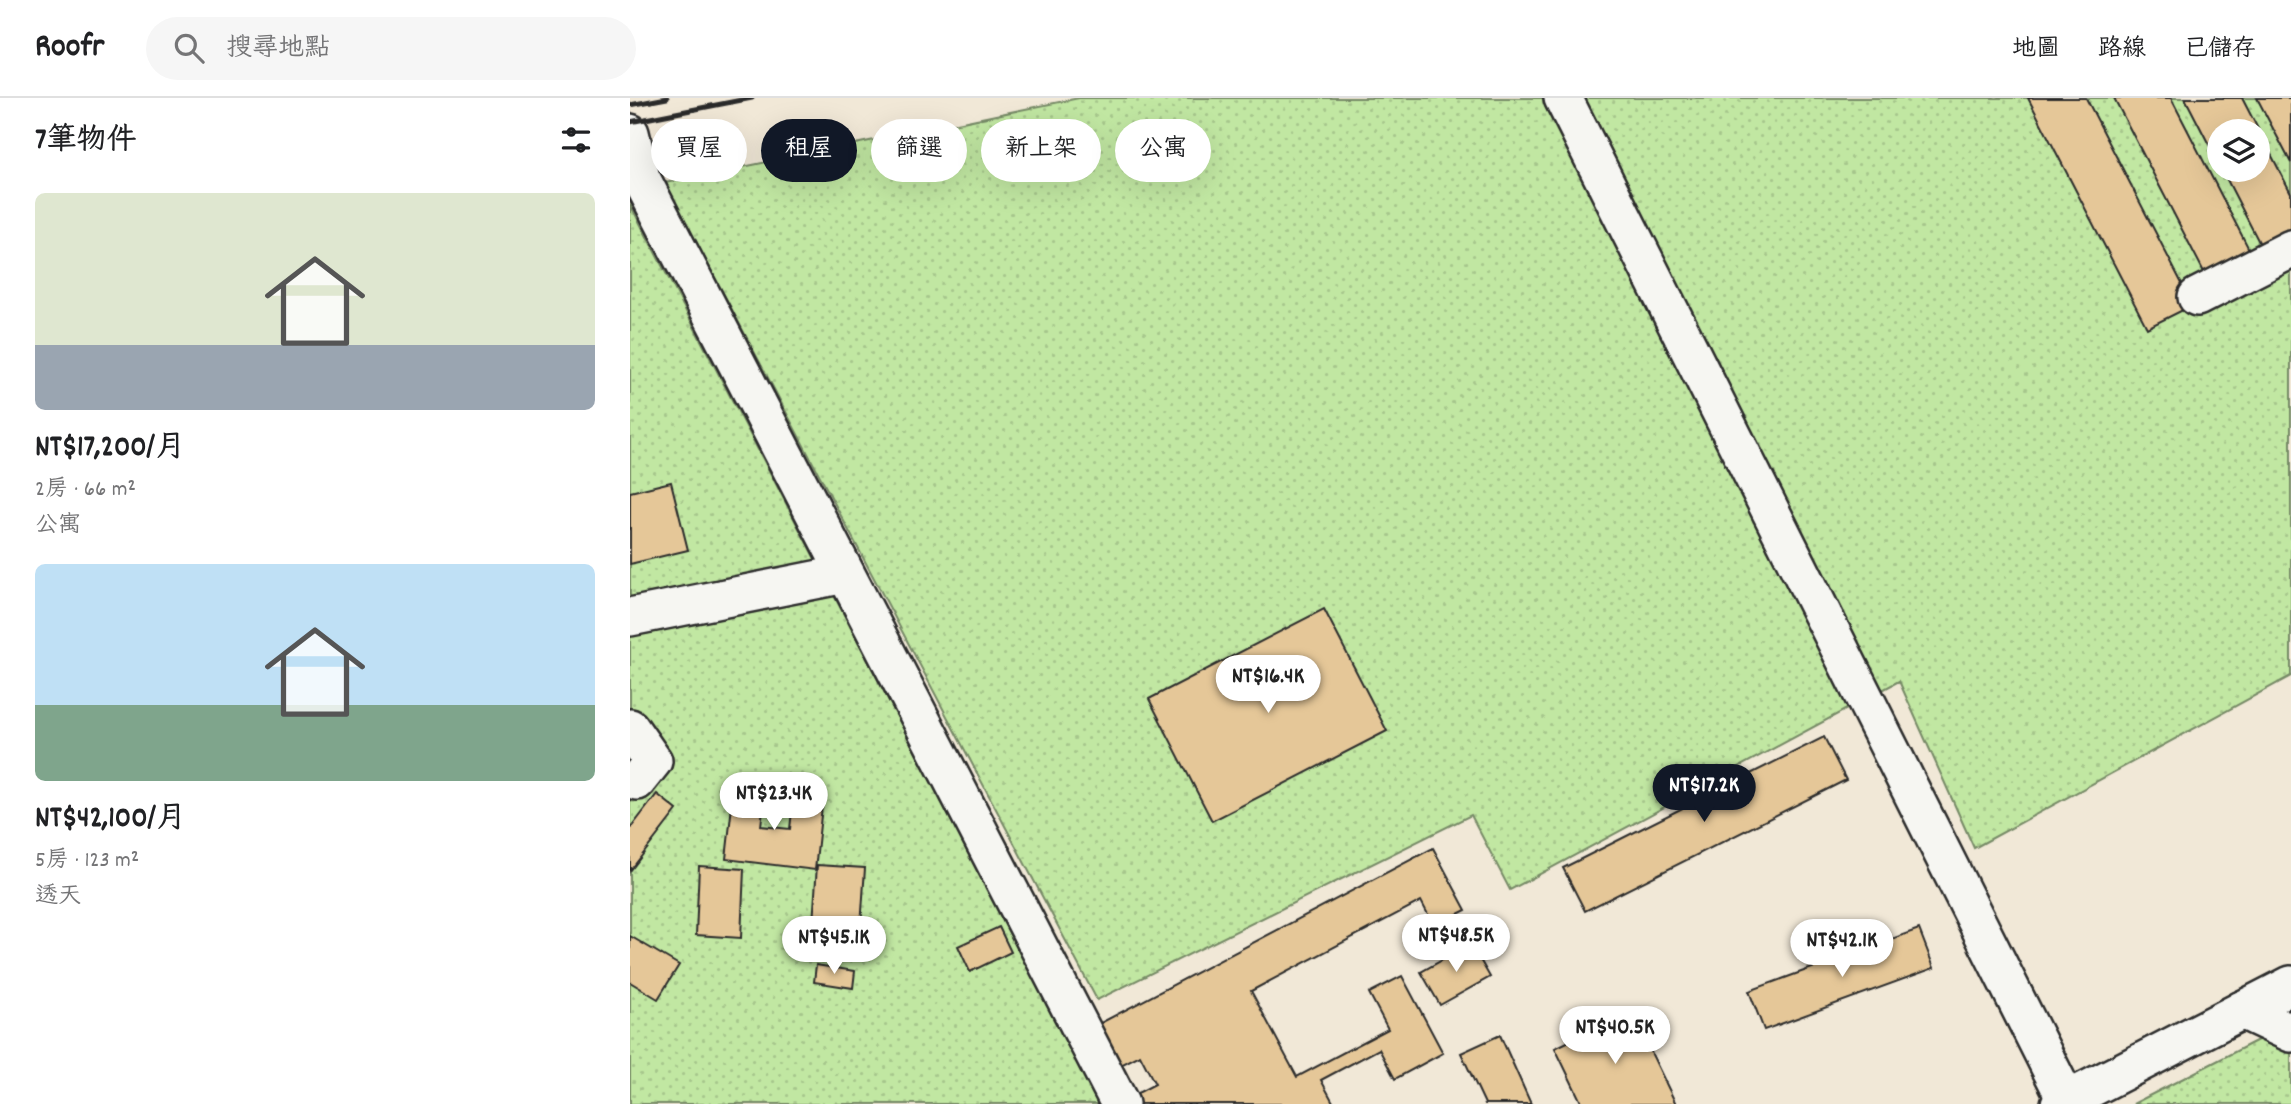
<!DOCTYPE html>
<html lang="zh-TW">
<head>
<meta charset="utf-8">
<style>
	body { margin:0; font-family:Dekko,"LXGW WenKai TC",sans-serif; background:#f6f6f6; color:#202124; height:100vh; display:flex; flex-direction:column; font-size:26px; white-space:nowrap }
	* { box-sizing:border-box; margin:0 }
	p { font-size:23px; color:#757577 }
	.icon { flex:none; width:38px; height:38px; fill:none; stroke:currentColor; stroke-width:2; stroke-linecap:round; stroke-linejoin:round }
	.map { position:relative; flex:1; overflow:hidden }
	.details { display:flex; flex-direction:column; background:#fff; width:630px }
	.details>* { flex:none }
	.top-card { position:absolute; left:21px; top:21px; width:665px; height:63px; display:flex; gap:14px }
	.buttons { position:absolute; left:1577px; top:21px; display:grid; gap:14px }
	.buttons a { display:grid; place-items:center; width:63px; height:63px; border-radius:50%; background:#fff; box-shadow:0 7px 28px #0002; font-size:35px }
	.price { position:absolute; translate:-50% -60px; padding:0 16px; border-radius:24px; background:#fff; color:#222; font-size:23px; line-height:46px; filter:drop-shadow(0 2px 4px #0008) }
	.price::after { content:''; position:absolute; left:50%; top:42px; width:21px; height:16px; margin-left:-10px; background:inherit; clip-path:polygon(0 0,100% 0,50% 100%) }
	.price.active { background:#111827; color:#fff }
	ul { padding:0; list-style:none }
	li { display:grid; align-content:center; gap:14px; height:371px; padding:0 35px }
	li span { display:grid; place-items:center; height:217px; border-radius:10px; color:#555 }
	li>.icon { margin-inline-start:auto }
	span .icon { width:126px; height:126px; fill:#fffc; stroke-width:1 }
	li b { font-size:30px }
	h2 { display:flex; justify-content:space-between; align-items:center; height:84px; padding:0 35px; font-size:30px }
	.tag { padding:0 24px; border-radius:32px; background:#fff; box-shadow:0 7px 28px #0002; font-size:24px; line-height:63px }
	.tag.active { background:#111827; color:#fff }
	header { display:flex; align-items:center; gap:42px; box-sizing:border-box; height:98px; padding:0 35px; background:#fff; border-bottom:2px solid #e0e0e0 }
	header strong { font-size:33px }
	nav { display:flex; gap:38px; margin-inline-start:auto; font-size:24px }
	.search { width:490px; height:63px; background:#f6f6f6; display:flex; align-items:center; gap:18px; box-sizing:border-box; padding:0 24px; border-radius:38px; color:#757577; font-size:26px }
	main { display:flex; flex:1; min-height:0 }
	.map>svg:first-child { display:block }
	.grass { fill:url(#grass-dots); stroke:#768966; stroke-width:2; fill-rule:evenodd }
	.building { fill:#e5c798; stroke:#2b2b2b; stroke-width:2 }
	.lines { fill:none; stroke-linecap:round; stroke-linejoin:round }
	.minor-casing { stroke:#2b2b2b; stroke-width:42 }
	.minor { stroke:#f6f6f2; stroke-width:37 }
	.rail { stroke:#2b2b2b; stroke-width:5 }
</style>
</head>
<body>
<header>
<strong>Roofr</strong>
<div class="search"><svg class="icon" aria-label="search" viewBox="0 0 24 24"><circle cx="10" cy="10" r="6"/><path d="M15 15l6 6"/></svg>搜尋地點</div>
<nav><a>地圖</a><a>路線</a><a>已儲存</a></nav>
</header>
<main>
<section class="details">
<h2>7筆物件<svg class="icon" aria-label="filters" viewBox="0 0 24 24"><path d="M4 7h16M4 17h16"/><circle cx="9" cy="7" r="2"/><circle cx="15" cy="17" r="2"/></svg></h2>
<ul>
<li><span style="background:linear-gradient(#dfe7d0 70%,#9aa5b1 0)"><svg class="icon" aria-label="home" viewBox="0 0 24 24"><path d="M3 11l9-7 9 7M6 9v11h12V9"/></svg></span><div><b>NT$17,200/月</b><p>2房 · 66 m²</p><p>公寓</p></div></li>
<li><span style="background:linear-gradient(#bfe0f5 65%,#7fa58c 0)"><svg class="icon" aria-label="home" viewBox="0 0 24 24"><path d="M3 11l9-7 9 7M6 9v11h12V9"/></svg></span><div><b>NT$42,100/月</b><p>5房 · 123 m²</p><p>透天</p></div></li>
</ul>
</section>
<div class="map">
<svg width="1661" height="1006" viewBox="0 0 1661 1006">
	<defs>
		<pattern id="grass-dots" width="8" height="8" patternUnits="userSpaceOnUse" patternTransform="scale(1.75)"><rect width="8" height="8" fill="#c1e7a2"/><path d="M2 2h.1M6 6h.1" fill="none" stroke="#a6c68c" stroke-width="1.8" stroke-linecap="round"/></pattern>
	</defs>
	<rect width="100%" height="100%" fill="#f1e8d7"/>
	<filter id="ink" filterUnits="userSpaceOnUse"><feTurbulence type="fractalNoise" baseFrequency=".0143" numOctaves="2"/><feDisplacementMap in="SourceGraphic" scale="14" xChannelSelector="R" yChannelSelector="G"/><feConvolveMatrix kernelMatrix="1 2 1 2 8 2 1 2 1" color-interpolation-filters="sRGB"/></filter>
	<g filter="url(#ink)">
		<g class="grass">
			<path d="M449,0H1661V578L1344,750L1269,583L880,792L841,717L467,902L35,85ZM1589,33H1628V72H1589Z"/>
			<polygon points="0,106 469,1006 0,1006"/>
			<polygon points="1661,925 1661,1006 1503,1006"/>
		</g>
		<g class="building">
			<polygon points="1398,0 1456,0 1563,207 1517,230"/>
			<polygon points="1484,0 1541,0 1622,157 1577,180"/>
			<polygon points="1555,0 1612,0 1661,95 1661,136 1632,150 1592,72 1628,72 1628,33 1589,33 1589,66"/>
			<polygon points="1627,0 1661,0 1661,65"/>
			<polygon points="41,384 58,452 0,466 0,394"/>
			<polygon points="694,511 757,633 582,723 519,601"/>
			<polygon points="1194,639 1216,682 955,813 933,770"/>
			<polygon points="104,690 135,694 131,728 160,731 164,695 193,699 185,772 96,761"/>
			<polygon points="27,696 47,712 0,773 0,731"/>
			<polygon points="803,750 836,812 804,828 791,803 621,893 667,979 758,931 739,895 772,878 813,955 765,981 749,951 691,982 704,1006 498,1006 496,1001 525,986 510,957 485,970 463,929"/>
			<polygon points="187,767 235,770 231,828 183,825"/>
			<polygon points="69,768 114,771 111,840 66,837"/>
			<polygon points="369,829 381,854 340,874 328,848"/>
			<polygon points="201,830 230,833 227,860 198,858"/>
			<polygon points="1289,831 1304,870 1134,932 1119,893"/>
			<polygon points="0,838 49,867 28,901 0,884"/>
			<polygon points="841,846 860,879 810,907 791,874"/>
			<polygon points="186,867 225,873 223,890 184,884"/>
			<polygon points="1001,913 1046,1006 952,1006 925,950"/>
			<polygon points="870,937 901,1006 855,1006 831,955"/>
		</g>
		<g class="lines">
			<defs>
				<g id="minor">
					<polyline points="933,0 1437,1003"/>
					<polyline points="0,35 11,80 490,1006"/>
					<polyline points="1567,199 1661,151"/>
					<polyline points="0,519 215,476"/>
					<polyline points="0,630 23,663 7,683"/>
					<polyline points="1612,912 1661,935"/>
					<polyline points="1430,1006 1661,887"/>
				</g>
			</defs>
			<use href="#minor" class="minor-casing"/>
			<use href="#minor" class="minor"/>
			<g class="rail">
				<polyline points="0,7 37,0"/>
				<polyline points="0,24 122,0"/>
			</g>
		</g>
	</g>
</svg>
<div class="buttons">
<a><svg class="icon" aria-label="layers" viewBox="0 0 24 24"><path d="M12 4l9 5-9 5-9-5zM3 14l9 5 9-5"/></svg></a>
</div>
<b class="price" style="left:638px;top:617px">NT$16.4K</b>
<b class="price active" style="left:1074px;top:726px">NT$17.2K</b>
<b class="price" style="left:144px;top:734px">NT$23.4K</b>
<b class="price" style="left:826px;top:876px">NT$48.5K</b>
<b class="price" style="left:204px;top:878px">NT$45.1K</b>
<b class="price" style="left:1212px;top:881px">NT$42.1K</b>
<b class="price" style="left:985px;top:968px">NT$40.5K</b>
<div class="top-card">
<a class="tag">買屋</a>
<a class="tag active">租屋</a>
<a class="tag">篩選</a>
<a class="tag">新上架</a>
<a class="tag">公寓</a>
</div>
</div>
</main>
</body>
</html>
